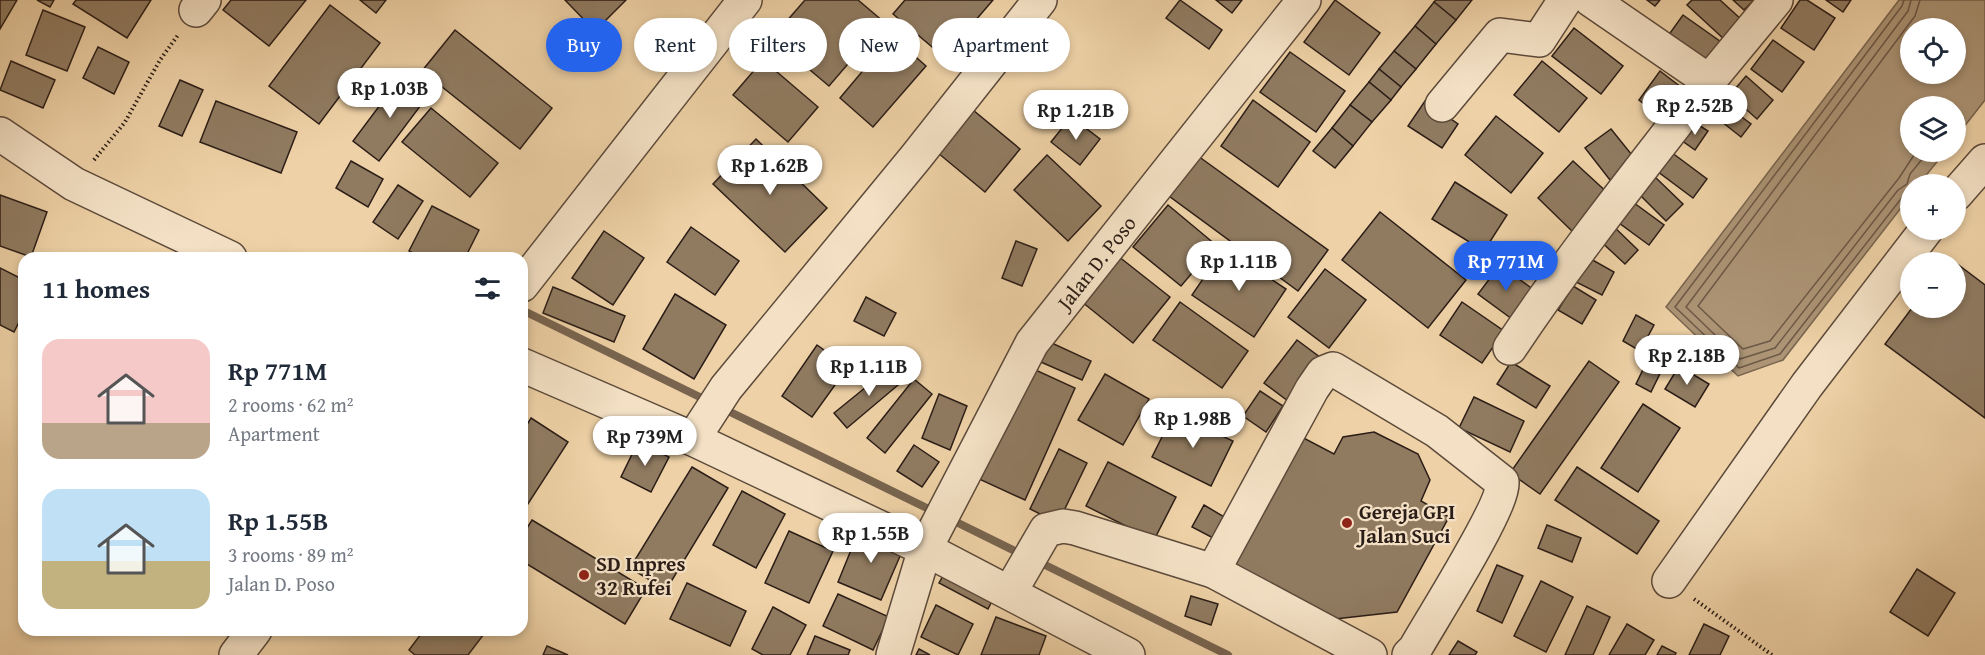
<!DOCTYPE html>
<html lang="en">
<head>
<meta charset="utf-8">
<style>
	body { margin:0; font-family:"Gentium Book Plus",serif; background:#f6f6f7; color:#1f2937; height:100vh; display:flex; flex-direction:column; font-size:22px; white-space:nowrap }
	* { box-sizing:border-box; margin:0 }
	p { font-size:20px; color:#747a83 }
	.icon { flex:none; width:33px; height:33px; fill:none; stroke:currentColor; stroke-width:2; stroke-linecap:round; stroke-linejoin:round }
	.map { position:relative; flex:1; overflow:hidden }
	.side { position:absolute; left:18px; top:252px; width:510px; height:384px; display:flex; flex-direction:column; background:#fff; border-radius:18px; box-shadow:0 3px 9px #0003 }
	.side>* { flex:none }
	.hud { position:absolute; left:546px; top:18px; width:570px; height:54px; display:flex; gap:12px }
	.controls { position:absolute; left:1900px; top:18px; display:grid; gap:12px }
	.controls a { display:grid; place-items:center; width:66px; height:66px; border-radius:50%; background:#fff; box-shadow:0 3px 9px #0003; font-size:30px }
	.price { position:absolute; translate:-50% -51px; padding:0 14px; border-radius:21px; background:#fff; color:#222; font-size:20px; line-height:39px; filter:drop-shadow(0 2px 3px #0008) }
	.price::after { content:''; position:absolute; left:50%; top:36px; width:18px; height:14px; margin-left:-9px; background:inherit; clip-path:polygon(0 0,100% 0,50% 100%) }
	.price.active { background:#2563eb; color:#fff }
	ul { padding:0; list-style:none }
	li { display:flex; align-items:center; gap:18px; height:150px; padding:0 24px }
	li span { display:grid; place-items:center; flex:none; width:168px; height:120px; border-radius:18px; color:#555 }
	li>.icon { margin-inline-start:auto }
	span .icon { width:72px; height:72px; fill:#fffc; stroke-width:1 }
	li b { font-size:26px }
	h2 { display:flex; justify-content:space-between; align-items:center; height:72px; padding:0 24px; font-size:26px }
	.pill { padding:0 21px; border-radius:27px; background:#fff; box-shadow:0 3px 9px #0003; font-size:21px; line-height:54px }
	.pill.active { background:#2563eb; color:#fff }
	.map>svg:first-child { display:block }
	.water { fill:#ac9475; stroke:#78644f; stroke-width:1.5; fill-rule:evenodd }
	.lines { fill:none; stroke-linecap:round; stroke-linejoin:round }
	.shore { stroke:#6c5846; stroke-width:1.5 }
	.stream { stroke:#78644f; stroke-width:8 }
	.building { fill:#907b61; stroke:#2b1d17; stroke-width:1.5 }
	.minor-casing { stroke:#5c4a3b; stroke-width:36 }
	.path { stroke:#2b1d17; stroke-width:4; stroke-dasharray:1.5 3; stroke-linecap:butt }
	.minor { stroke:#f4e1c5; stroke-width:33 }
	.poi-dot { fill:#8f2418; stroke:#f4e1c5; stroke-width:2 }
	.labels { text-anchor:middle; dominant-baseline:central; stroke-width:4.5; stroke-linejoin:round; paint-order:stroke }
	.street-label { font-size:21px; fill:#2b1d17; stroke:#f4e1c5 }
	.poi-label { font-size:21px; font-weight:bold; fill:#2b1d17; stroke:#f4e1c5; text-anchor:start }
</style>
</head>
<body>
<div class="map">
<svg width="1985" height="655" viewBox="0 0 1985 655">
	<rect width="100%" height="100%" fill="#eed1a6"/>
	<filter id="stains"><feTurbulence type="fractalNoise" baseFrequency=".00333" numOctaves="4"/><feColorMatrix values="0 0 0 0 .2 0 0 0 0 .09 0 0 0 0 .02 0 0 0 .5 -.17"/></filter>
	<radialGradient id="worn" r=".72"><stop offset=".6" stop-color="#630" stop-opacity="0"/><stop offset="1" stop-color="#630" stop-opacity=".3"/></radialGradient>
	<path class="water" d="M1899,0H1985V100L1956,137V106H1911V152H1945L1919,184H1911V195L1783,360L1738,376L1666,307ZM1911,28H1956V74H1911Z"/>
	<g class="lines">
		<g class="shore">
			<polyline points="1904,0 1902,6 1675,307 1739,368 1780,354 1904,195 1911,192"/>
			<polyline points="1911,0 1908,11 1686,307 1740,359 1775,348 1898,190 1907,184 1910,174 1928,152"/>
			<polyline points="1916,152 1899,178 1770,341 1743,349 1698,306 1915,16 1920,0"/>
		</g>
		<g class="stream">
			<polyline points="522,310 710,402"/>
			<polyline points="722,408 937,513"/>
			<polyline points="948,518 1023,555"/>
			<polyline points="1035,560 1228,655"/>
		</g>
	</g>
	<g class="building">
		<polygon points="0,0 17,0 0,29"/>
		<polygon points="37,0 54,0 50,7"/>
		<polygon points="76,0 151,0 127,38 73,4"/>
		<polygon points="231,0 306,0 269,46 223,10"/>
		<polygon points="360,0 386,0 376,13"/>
		<polygon points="565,0 626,0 595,31"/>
		<polygon points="805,0 858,0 884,22 829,86 772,38"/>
		<polygon points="905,0 993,0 944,57 893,14"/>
		<polygon points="1180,0 1222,30 1209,49 1166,18"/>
		<polygon points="1216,0 1242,0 1232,13"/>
		<polygon points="1335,0 1380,33 1349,75 1304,42"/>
		<polygon points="1436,0 1472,0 1456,20 1434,2"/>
		<polygon points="1647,0 1660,0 1655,6"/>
		<polygon points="1692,0 1720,0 1743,21 1725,40 1687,5"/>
		<polygon points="1733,0 1754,0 1744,10"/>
		<polygon points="1800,0 1807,0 1835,18 1814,50 1781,28"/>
		<polygon points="1826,0 1851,0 1843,12"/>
		<polygon points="1434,2 1456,20 1436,44 1415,26"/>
		<polygon points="330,5 380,43 319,124 269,86"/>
		<polygon points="43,10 85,27 67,71 26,55"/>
		<polygon points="1683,15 1721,42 1703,67 1665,40"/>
		<polygon points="1415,26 1436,44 1416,69 1394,51"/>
		<polygon points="1574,28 1623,66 1601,94 1552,56"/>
		<polygon points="455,30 552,108 520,149 422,71"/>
		<polygon points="892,36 926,66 873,127 840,98"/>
		<polygon points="1773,40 1804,62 1782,92 1751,69"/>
		<polygon points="98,47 129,62 114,94 83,78"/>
		<polygon points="1394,51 1416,69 1401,87 1379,69"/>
		<polygon points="1290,52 1345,91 1316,132 1260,92"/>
		<polygon points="763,60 818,107 788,142 733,95"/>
		<polygon points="11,61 55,80 43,108 0,90"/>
		<polygon points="1542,61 1587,98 1559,132 1514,95"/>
		<polygon points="1379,69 1401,87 1391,100 1369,82"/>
		<polygon points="1660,71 1686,91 1665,120 1639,100"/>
		<polygon points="1746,76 1773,100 1757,119 1730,95"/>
		<polygon points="401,77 427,97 379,161 353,141"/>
		<polygon points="180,80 203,90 182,136 159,126"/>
		<polygon points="1369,82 1391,100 1372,122 1350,105"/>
		<polygon points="1253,100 1310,142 1278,187 1221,146"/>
		<polygon points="216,101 297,132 281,173 200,142"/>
		<polygon points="1425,101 1458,124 1442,148 1408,126"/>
		<polygon points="1350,105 1372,122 1353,146 1332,128"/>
		<polygon points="1727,106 1751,124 1741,137 1717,118"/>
		<polygon points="431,108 498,163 470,197 402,142"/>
		<polygon points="973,110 1020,149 985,192 938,153"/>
		<polygon points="1496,116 1543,153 1511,193 1465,155"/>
		<polygon points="1071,117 1100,139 1080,165 1051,142"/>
		<polygon points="1694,122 1708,131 1695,150 1681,140"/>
		<polygon points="1332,128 1353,146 1335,168 1313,151"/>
		<polygon points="1611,129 1636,160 1610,180 1585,148"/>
		<polygon points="756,139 827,208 785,252 713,184"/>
		<polygon points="1671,152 1707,179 1693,198 1657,171"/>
		<polygon points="1047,155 1101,206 1068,241 1014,190"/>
		<polygon points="1198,156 1328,250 1298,291 1169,196"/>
		<polygon points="351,161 383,179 368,207 336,188"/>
		<polygon points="1573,161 1611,196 1575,234 1538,198"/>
		<polygon points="1655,177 1683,204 1666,221 1639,194"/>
		<polygon points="1455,182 1507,215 1484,251 1432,219"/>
		<polygon points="398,185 423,201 398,239 373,222"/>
		<polygon points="0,195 47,212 31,257 0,246"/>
		<polygon points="1630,200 1664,225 1649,245 1615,220"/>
		<polygon points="1168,205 1216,245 1181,286 1133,247"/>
		<polygon points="432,206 479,230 465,258 422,258 409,251"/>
		<polygon points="1380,212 1466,280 1428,328 1342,260"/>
		<polygon points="1610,223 1638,250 1625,264 1596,237"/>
		<polygon points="691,227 739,261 715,295 667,262"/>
		<polygon points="604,231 644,258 613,305 572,278"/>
		<polygon points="1016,241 1037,249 1022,286 1002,278"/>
		<polygon points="1224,248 1286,289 1254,337 1192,295"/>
		<polygon points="1118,256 1170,297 1133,343 1082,302"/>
		<polygon points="1589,258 1614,272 1602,295 1576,282"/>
		<polygon points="1956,263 1985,285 1985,418 1885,344 1912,308 1956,308"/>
		<polygon points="1500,265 1534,290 1512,319 1478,294"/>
		<polygon points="0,268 24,280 24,312 14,332 0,325"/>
		<polygon points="1325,269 1366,300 1329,348 1288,317"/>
		<polygon points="1573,286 1596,300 1582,324 1558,310"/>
		<polygon points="553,287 625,316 614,342 543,313"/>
		<polygon points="675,294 726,325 694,379 643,349"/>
		<polygon points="866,297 896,313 884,336 854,321"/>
		<polygon points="1180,302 1248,351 1222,388 1153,340"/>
		<polygon points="1462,302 1504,331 1482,363 1440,335"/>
		<polygon points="1636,315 1654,325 1640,351 1623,341"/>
		<polygon points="1043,339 1091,361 1082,380 1034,359"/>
		<polygon points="1297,340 1321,358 1288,401 1264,383"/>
		<polygon points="1657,341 1672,349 1651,392 1636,384"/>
		<polygon points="817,345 848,367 812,417 782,396"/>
		<polygon points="1589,361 1619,382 1540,494 1510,473"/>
		<polygon points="1511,362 1550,386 1536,408 1497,384"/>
		<polygon points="892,366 904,380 847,428 834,413"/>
		<polygon points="1679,366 1709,384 1695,407 1665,389"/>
		<polygon points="1029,367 1075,388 1025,500 979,479"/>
		<polygon points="1105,374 1149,399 1123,445 1078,420"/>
		<polygon points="914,379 932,394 885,453 867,438"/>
		<polygon points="1260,391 1283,406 1266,432 1243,416"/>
		<polygon points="939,394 967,406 950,450 922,438"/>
		<polygon points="1474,397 1524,421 1510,452 1459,428"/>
		<polygon points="1643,404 1680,428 1638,492 1601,468"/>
		<polygon points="1174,413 1233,441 1211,486 1152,457"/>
		<polygon points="531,418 568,442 522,513 522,433"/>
		<polygon points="1374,432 1418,454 1430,480 1421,501 1449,517 1397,612 1326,620 1224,566 1296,434 1334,454 1343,437"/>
		<polygon points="638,442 669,457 651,492 621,477"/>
		<polygon points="914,445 939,462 922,487 897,471"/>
		<polygon points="1059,449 1087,463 1058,523 1030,509"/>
		<polygon points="1108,462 1176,497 1154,540 1086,506"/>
		<polygon points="692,467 728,488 666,590 630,568"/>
		<polygon points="1577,467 1659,521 1637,554 1555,500"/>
		<polygon points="742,491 785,514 756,568 713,545"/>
		<polygon points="1204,505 1226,518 1215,539 1192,527"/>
		<polygon points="532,520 646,589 625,624 522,561 522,536"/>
		<polygon points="1547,525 1581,538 1572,562 1538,548"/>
		<polygon points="860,528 904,547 881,600 838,582"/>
		<polygon points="789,531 833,551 809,603 765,583"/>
		<polygon points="1497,565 1523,576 1502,623 1477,611"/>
		<polygon points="947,569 995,595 988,609 939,583"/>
		<polygon points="1917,569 1955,593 1928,636 1890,612"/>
		<polygon points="1541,581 1573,597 1546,652 1514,636"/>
		<polygon points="687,583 746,611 730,646 670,619"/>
		<polygon points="838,594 889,617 873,650 823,626"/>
		<polygon points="1191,596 1218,604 1211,625 1185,616"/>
		<polygon points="936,605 973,624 958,655 921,637"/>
		<polygon points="1587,606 1610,617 1593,655 1565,655"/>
		<polygon points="773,607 806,625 790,655 763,655 752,649"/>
		<polygon points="996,617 1046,636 1039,655 981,655"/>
		<polygon points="1627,624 1654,640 1645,655 1609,655"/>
		<polygon points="1704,624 1729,636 1720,655 1689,655"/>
		<polygon points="424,630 487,630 468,655 415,655 409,650"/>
		<polygon points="815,636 850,650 848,655 807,655"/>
		<polygon points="1458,641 1477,652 1475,655 1449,655"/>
		<polygon points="547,646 568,655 543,655"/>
		<polygon points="1662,646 1676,653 1675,655 1657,655"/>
		<polygon points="919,649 930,655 916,655"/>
	</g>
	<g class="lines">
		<defs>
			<g id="minor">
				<polyline points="1591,0 1709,81 1776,0"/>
				<polyline points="196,10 204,0"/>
				<polyline points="1442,105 1500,35 1539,40 1565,0"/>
				<polyline points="0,134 74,184 230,258"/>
				<polyline points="1956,194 1985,161"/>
				<polyline points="522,285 745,0"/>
				<path d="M1510,348C1572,255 1641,169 1709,81"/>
				<polyline points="522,365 693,439 925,549 1128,655"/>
				<polyline points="693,439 726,388 916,157 1040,0"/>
				<path d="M1213,571L1312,389L1323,373L1333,369L1437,431L1502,482C1505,505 1430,622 1415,649L1409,655"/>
				<polyline points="1669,581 1807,385 1926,230"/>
				<polyline points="1010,592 1046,530 1063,526 1075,528 1213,571 1370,655"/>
				<polyline points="236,655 255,630"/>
				<path id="s1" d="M893,655L925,549L1032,343L1304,0"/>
			</g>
		</defs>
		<use href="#minor" class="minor-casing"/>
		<g class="path">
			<polyline points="94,160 125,122 160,60 178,35"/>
			<polyline points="1694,599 1772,655"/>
		</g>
		<use href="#minor" class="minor"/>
	</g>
	<g class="poi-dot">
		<circle cx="1347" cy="523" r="6"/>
		<circle cx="584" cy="575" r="6"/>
	</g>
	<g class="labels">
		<g class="street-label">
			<text stroke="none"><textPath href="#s1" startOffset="446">Jalan D. Poso</textPath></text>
		</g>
		<g class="poi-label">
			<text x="1359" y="511">Gereja GPI<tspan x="1359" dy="24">Jalan Suci</tspan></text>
			<text x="596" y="563">SD Inpres<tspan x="596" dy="24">32 Rufei</tspan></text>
		</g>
	</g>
	<rect width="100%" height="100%" filter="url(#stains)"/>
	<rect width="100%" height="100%" fill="url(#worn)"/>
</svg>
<div class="controls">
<a><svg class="icon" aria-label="locate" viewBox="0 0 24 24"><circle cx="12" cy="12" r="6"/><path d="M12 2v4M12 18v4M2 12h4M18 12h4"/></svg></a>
<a><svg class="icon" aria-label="layers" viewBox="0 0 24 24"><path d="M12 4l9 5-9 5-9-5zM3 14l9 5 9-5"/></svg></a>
<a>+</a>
<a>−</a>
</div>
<b class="price" style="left:390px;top:119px">Rp 1.03B</b>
<b class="price" style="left:1695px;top:136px">Rp 2.52B</b>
<b class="price" style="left:1076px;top:141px">Rp 1.21B</b>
<b class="price" style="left:770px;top:196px">Rp 1.62B</b>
<b class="price" style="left:1239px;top:292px">Rp 1.11B</b>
<b class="price active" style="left:1506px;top:292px">Rp 771M</b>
<b class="price" style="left:1687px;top:386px">Rp 2.18B</b>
<b class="price" style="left:869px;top:397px">Rp 1.11B</b>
<b class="price" style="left:1193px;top:449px">Rp 1.98B</b>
<b class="price" style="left:645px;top:467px">Rp 739M</b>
<b class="price" style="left:871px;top:564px">Rp 1.55B</b>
<div class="hud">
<a class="pill active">Buy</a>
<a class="pill">Rent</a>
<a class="pill">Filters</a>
<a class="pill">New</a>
<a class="pill">Apartment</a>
</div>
<section class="side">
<h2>11 homes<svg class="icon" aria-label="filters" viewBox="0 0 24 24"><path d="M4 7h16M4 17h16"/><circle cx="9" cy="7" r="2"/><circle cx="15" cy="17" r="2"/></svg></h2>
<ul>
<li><span style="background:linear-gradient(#f6c9c9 70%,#b9a48a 0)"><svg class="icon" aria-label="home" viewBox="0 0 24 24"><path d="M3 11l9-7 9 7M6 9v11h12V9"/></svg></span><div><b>Rp 771M</b><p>2 rooms · 62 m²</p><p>Apartment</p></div></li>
<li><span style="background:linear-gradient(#bfe0f5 60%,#c2b280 0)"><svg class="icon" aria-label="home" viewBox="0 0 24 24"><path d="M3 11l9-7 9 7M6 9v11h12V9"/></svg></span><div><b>Rp 1.55B</b><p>3 rooms · 89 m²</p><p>Jalan D. Poso</p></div></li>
</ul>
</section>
</div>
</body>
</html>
